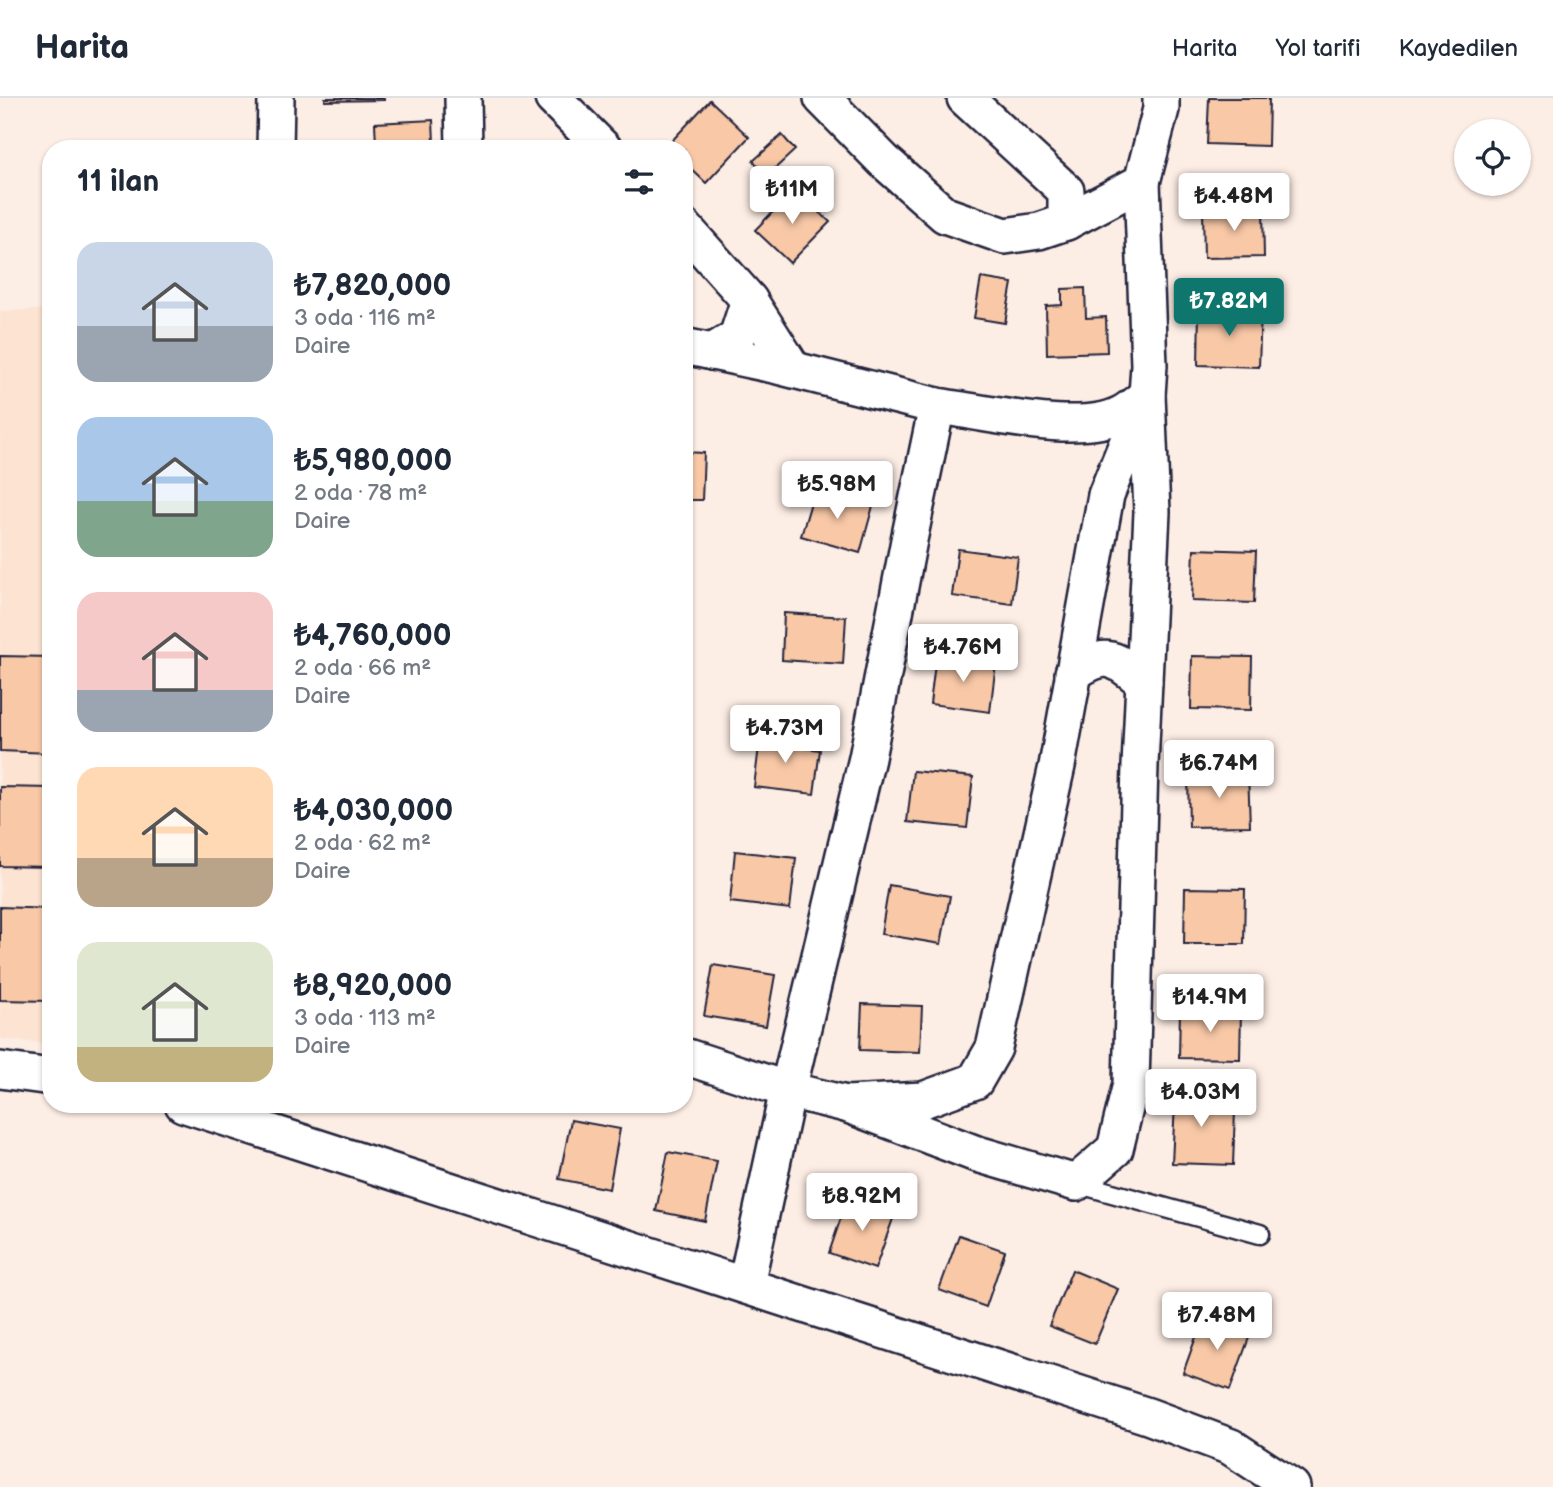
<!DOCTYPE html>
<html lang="tr">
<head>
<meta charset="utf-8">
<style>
	body { margin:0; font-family:"Balsamiq Sans",sans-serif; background:#f6f6f7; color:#1f2937; height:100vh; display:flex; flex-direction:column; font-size:26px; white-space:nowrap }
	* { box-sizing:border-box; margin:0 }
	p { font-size:23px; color:#747a83 }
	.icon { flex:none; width:38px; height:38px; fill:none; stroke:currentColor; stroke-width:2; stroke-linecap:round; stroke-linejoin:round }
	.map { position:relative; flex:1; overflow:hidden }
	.sheet { position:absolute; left:42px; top:42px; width:651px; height:973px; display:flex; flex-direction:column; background:#fff; border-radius:28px; box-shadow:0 2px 5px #0004 }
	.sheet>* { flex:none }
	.controls { position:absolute; left:1454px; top:21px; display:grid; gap:14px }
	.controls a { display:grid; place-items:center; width:77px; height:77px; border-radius:50%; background:#fff; box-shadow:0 2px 5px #0004; font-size:35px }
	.price { position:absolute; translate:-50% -60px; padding:0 16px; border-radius:7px; background:#fff; color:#222; font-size:23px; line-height:46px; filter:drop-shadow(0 2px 4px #0008) }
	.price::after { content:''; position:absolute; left:50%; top:42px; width:21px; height:16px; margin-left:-10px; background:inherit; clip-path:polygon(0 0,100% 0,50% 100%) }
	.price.selected { background:#0f766e; color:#fff }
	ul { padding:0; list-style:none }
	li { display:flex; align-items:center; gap:21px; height:175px; padding:0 35px }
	li span { display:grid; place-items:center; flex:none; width:196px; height:140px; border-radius:21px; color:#555 }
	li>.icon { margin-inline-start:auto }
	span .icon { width:84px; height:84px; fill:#fffc; stroke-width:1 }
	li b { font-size:30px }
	h2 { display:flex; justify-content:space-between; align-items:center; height:84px; padding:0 35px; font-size:30px }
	header { display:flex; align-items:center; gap:42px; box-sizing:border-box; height:98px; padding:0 35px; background:#fff; border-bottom:2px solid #e0e1e3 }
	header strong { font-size:33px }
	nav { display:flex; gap:38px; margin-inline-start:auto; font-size:24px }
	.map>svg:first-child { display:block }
	.built { fill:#fce3d2 }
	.building { fill:#f8c8a7; stroke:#22223b; stroke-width:2 }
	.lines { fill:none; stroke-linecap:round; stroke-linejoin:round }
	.lane-casing { stroke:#22223b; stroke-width:23 }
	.street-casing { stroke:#22223b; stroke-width:40 }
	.lane { stroke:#fff; stroke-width:18 }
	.street { stroke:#fff; stroke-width:35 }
</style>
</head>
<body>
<header>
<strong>Harita</strong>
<nav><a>Harita</a><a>Yol tarifi</a><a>Kaydedilen</a></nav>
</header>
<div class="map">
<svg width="1553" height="1389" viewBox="0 0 1553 1389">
	<rect width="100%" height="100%" fill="#fdeee5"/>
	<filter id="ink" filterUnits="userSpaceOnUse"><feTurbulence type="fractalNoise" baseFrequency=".0143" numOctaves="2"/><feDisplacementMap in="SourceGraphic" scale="14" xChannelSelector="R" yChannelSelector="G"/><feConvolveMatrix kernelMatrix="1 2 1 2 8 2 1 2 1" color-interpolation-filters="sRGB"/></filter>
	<g filter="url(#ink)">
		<polygon class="built" points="51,211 51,946 0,941 0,213"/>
		<g class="building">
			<polygon points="325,0 384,0 384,2 325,3"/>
			<polygon points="1209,0 1269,0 1268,48 1207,46"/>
			<polygon points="710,2 749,39 706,85 684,64 684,51 670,51 667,48"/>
			<polygon points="433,22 434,44 376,47 375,25"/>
			<polygon points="782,37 795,52 767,78 753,63"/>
			<polygon points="795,91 830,124 790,165 755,132"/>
			<polygon points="1263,110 1264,159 1204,160 1203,111"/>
			<polygon points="981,180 1012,185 1005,225 974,220"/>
			<polygon points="1085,190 1086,220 1106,219 1107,254 1047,256 1046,208 1062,207 1062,191"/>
			<polygon points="1199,211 1261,212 1259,269 1198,267"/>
			<polygon points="684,354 704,355 702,402 684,402"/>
			<polygon points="815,391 873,408 860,455 801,438"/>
			<polygon points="958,451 1018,459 1012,506 952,498"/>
			<polygon points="1194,451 1256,453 1254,505 1192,503"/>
			<polygon points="784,515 846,519 843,566 782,562"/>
			<polygon points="936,557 996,565 990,614 930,606"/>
			<polygon points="0,558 51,559 51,655 0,653"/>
			<polygon points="1192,558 1252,559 1251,612 1191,611"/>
			<polygon points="761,632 785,635 784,647 820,652 814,696 754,689"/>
			<polygon points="913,673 973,679 967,730 907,724"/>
			<polygon points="1248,674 1250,728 1189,729 1188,676"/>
			<polygon points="0,689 51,690 51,769 0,768"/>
			<polygon points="735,753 796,760 790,811 730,804"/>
			<polygon points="889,787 950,798 941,846 881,836"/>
			<polygon points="1185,790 1245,791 1244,846 1184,846"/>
			<polygon points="0,809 51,811 51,903 0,902"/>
			<polygon points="713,867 775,877 766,928 704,918"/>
			<polygon points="862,906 922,908 920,954 860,952"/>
			<polygon points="1180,911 1241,912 1240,961 1179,960"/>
			<polygon points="1176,985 1205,986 1204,1011 1235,1012 1233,1067 1172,1065"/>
			<polygon points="571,1022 620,1031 609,1091 559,1081"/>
			<polygon points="668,1054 717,1063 705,1123 656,1113"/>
			<polygon points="848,1099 895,1115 875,1171 829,1155"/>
			<polygon points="959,1137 1005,1153 986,1209 939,1192"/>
			<polygon points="1072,1172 1118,1191 1095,1246 1049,1228"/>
			<polygon points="1204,1217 1251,1234 1230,1292 1183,1275"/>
		</g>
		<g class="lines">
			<defs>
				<polyline id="lane" points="1076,1085 1260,1136"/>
				<g id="street">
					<polyline points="463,0 464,51"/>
					<polyline points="553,0 604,51"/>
					<polyline points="822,0 884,63 945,117 1005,138 1039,133 1066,124 1066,93 965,0"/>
					<polyline points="275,51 276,0"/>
					<polyline points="1066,124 1142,84 1161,11 1161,0"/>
					<polyline points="684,129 749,202 737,239 712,254"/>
					<polyline points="749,202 793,271"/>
					<polyline points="684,248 778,268 937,308 909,442 867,660 788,992 746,1186"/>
					<path d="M937,308C985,314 1078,338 1121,316C1130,312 1139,303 1147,297"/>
					<path d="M1073,575C1109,552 1113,560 1144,584"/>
					<polyline points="684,958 788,992 846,1006 923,1002 975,983 994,950 1057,668 1106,397 1143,306"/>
					<polyline points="0,972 51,979"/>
					<polyline points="183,1006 1148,1318 1231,1349 1292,1389"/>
					<polyline points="846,1006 974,1055 1076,1085 1115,1051 1131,986 1140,668 1152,414 1147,297 1149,267 1142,84"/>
				</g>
			</defs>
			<use href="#lane" class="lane-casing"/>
			<use href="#street" class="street-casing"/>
			<use href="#lane" class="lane"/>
			<use href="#street" class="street"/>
		</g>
	</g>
</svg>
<div class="controls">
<a><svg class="icon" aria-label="locate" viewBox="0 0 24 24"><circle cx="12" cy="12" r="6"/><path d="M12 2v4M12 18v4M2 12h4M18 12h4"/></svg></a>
</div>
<b class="price" style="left:792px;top:128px">₺11M</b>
<b class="price" style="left:1234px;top:135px">₺4.48M</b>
<b class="price selected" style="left:1229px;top:240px">₺7.82M</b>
<b class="price" style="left:837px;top:423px">₺5.98M</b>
<b class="price" style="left:963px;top:586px">₺4.76M</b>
<b class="price" style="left:785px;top:667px">₺4.73M</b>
<b class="price" style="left:1219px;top:702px">₺6.74M</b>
<b class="price" style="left:1210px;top:936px">₺14.9M</b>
<b class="price" style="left:1201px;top:1031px">₺4.03M</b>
<b class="price" style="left:862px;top:1135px">₺8.92M</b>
<b class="price" style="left:1217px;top:1254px">₺7.48M</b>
<section class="sheet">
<h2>11 ilan<svg class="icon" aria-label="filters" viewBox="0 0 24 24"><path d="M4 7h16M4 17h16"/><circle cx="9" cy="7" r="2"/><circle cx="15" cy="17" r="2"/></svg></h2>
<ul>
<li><span style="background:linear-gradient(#c9d6e8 60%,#9aa5b1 0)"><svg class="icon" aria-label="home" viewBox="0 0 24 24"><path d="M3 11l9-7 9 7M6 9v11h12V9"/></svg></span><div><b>₺7,820,000</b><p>3 oda · 116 m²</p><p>Daire</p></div></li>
<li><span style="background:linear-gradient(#a9c7e8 60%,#7fa58c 0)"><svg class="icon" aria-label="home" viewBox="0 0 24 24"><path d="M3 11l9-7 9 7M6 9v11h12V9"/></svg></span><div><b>₺5,980,000</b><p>2 oda · 78 m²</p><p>Daire</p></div></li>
<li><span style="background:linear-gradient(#f6c9c9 70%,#9aa5b1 0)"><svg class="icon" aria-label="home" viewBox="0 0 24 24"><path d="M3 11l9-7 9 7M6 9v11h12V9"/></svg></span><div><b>₺4,760,000</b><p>2 oda · 66 m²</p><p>Daire</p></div></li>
<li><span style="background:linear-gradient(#ffd9b3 65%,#b9a48a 0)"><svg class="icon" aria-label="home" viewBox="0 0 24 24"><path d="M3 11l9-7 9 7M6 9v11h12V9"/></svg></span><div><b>₺4,030,000</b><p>2 oda · 62 m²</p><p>Daire</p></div></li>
<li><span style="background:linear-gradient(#dfe7d0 75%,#c2b280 0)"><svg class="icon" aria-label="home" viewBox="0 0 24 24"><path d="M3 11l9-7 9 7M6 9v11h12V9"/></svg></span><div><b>₺8,920,000</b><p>3 oda · 113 m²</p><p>Daire</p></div></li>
</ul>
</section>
</div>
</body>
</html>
